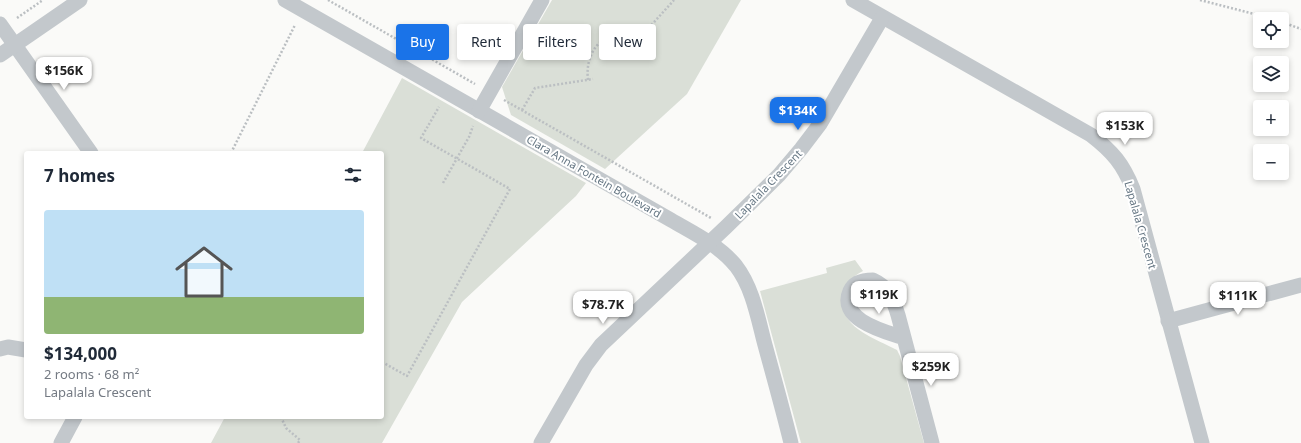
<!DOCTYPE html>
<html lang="en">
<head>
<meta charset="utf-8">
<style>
	body { margin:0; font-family:"Noto Sans",sans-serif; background:#f6f6f7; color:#1f2937; height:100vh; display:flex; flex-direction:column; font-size:15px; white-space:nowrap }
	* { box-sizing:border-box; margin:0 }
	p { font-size:13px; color:#747a83 }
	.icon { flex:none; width:22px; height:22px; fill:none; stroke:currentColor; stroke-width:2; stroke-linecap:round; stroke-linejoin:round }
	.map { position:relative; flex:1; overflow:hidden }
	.side { position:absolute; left:24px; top:151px; width:360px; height:268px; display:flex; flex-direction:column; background:#fff; border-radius:4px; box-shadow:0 2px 6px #0003 }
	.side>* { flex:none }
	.banner { position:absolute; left:396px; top:24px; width:380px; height:36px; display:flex; gap:8px }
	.controls { position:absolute; left:1253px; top:12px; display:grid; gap:8px }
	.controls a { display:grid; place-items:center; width:36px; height:36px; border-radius:4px; background:#fff; box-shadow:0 2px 6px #0003; font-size:20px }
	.price { position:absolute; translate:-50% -34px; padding:0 9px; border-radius:8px; background:#fff; color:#222; font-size:13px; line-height:26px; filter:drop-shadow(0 1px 2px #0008) }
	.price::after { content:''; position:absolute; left:50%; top:24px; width:12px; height:9px; margin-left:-6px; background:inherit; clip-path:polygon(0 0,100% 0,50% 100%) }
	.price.current { background:#1a73e8; color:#fff }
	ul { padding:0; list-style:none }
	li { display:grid; align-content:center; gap:8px; height:212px; padding:0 20px }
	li+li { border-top:1px solid #e0e1e3 }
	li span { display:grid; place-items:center; height:124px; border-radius:4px; color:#555 }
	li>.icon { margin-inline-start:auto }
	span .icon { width:72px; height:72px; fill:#fffc; stroke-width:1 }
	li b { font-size:17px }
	h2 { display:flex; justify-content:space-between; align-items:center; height:48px; padding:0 20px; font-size:17px }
	.tag { padding:0 14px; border-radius:4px; background:#fff; box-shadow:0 2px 6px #0003; font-size:14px; line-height:36px }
	.tag.current { background:#1a73e8; color:#fff }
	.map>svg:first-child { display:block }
	.green { fill:#dadfd7 }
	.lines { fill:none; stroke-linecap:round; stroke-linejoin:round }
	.path { stroke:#bbbfc2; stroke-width:2.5; stroke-dasharray:2 2; stroke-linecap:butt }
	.minor { stroke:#c3c8cc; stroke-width:15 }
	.labels { text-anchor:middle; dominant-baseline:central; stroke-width:4; stroke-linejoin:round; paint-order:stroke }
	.street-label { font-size:11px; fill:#657683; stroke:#fff }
</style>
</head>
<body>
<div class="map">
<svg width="1301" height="443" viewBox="0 0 1301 443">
	<rect width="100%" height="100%" fill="#fafaf8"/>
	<g class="green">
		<polygon points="552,0 741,0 687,94 605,169 511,115 502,87"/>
		<polygon points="402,78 586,183 576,196 462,302 382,443 211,443 225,417 382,417 382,153 362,153"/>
		<path d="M855,260L863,271C851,277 849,283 845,295C835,326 874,338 897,350L900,356L924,443H801L760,291L827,273L826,268Z"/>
	</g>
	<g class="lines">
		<g class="path">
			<polyline points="328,0 475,84"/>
			<polyline points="1200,0 1274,19"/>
			<polyline points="17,18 43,0"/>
			<polyline points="1282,22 1301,29"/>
			<polyline points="638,40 674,0"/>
			<path d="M588,80C584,47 609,25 641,36"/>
			<polyline points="504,100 711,218"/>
			<polyline points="522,110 535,88 593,79"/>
			<polyline points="231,153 295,25"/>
			<polyline points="443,183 469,137 473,126"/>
			<polyline points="382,362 407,376 510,189 421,138 439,107"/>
			<polyline points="281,417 286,428 300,440 298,443"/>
		</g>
		<g class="minor">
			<path d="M285,0L671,220C693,233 719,245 736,266C753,288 758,319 765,345C774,378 783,410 791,443"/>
			<path d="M853,0L1091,135C1113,152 1123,164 1133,189L1202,443"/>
			<polyline points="0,24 91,153"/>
			<polyline points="0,55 80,0"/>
			<polyline points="479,111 542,0"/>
			<polyline points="1168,321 1301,285"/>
			<path d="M904,338C886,332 837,320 850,291C854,282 864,280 873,280C889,287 893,299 898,315L932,443"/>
			<polyline points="0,349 8,347 26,350"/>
			<polyline points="61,443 75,417"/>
			<polyline points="541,443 586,365 601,345 726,227 779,175 801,149 820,124 882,18"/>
		</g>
	</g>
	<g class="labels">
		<g class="street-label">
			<text transform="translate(594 176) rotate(30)">Clara Anna Fontein Boulevard</text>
			<text transform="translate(768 184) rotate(-46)">Lapalala Crescent</text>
			<text transform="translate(1141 225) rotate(74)">Lapalala Crescent</text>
		</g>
	</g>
</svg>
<div class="controls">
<a><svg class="icon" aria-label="locate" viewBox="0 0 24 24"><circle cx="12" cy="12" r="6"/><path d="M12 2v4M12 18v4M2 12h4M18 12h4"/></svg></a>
<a><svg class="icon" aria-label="layers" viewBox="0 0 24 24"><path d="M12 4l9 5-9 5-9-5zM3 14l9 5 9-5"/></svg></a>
<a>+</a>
<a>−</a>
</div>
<b class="price" style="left:64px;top:91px">$156K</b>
<b class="price current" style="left:798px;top:131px">$134K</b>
<b class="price" style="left:1125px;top:146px">$153K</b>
<b class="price" style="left:879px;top:315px">$119K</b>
<b class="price" style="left:1238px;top:316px">$111K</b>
<b class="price" style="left:603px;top:325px">$78.7K</b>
<b class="price" style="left:931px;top:387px">$259K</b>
<div class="banner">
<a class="tag current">Buy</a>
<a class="tag">Rent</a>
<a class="tag">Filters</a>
<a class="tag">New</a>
</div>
<section class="side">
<h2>7 homes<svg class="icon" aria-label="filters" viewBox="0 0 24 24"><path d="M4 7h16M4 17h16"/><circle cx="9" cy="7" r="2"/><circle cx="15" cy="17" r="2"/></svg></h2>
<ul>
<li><span style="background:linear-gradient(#bfe0f5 70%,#8fb573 0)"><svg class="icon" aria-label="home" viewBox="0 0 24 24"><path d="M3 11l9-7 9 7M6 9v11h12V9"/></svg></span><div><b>$134,000</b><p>2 rooms · 68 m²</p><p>Lapalala Crescent</p></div></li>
</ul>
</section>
</div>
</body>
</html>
